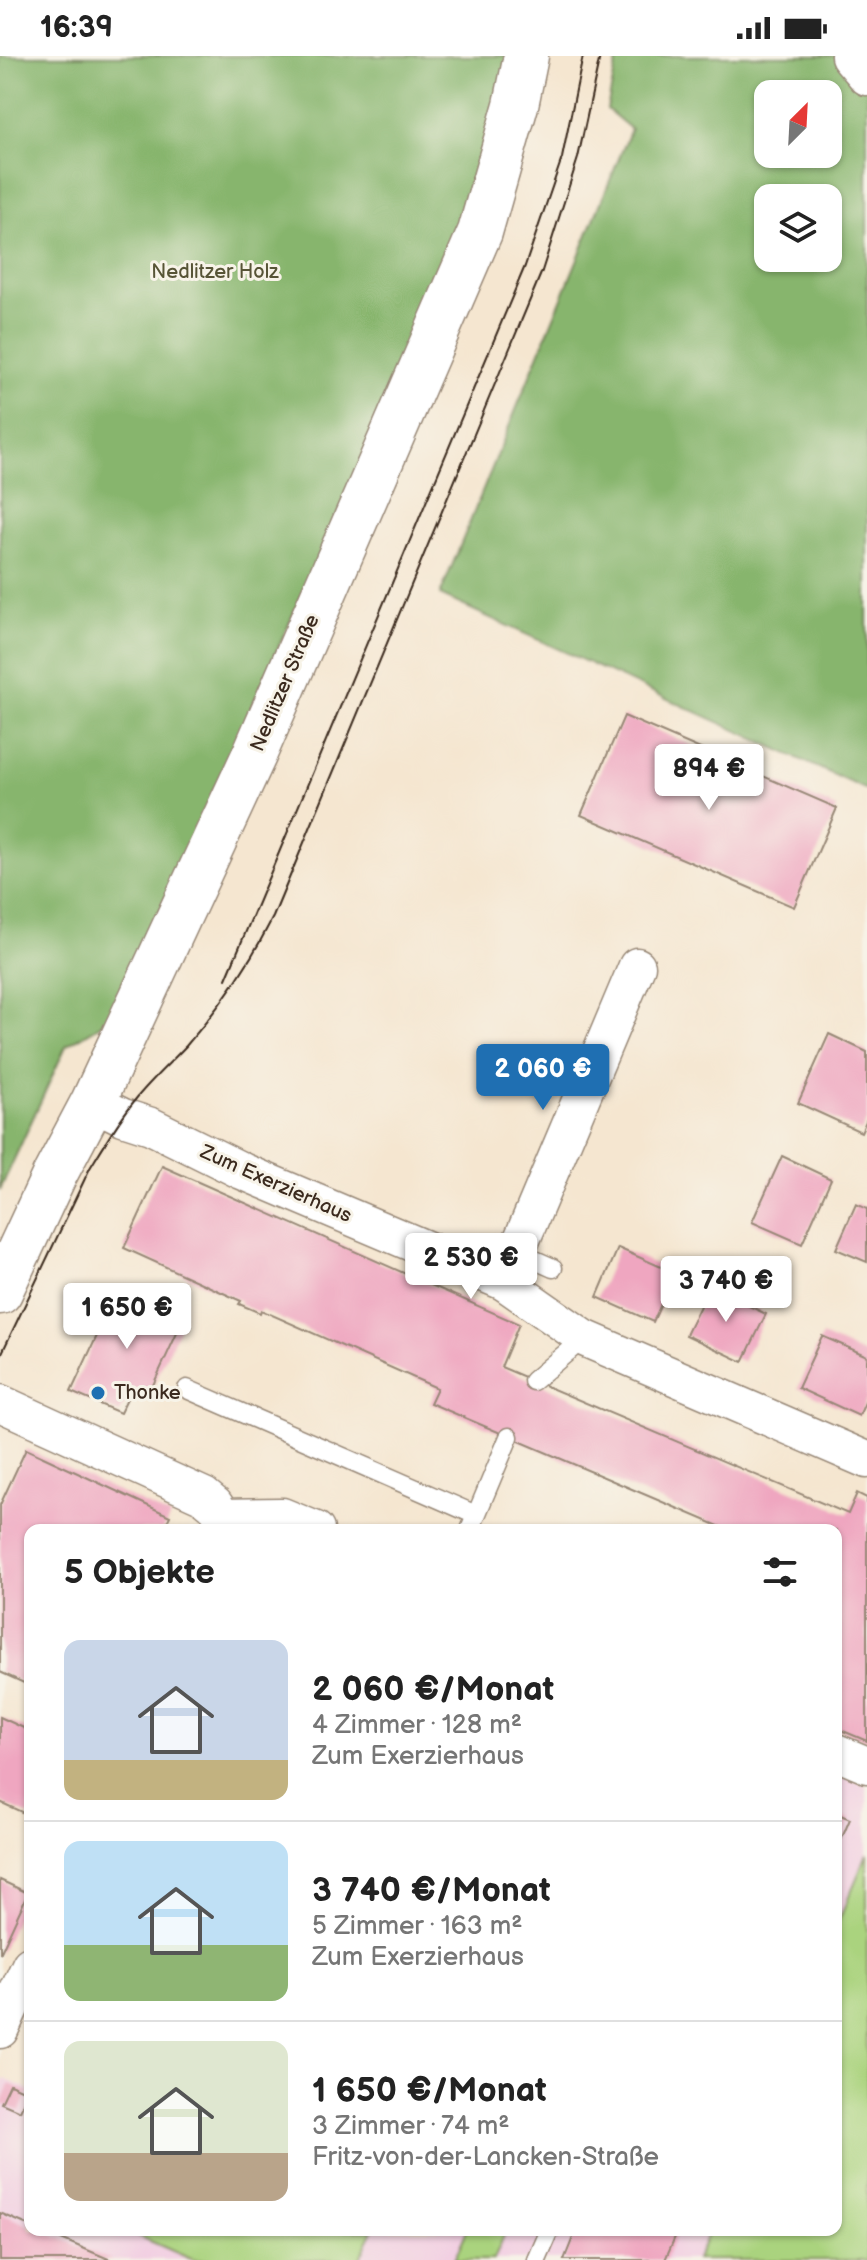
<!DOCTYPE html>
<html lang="de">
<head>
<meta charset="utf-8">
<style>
	body { margin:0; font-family:"Balsamiq Sans",sans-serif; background:#f2f2f2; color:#222; height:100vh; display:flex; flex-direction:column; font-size:30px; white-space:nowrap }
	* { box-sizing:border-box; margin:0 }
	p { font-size:26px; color:#767676 }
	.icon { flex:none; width:44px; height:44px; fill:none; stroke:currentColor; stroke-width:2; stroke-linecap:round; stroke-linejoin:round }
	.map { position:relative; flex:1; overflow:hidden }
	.panel { position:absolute; left:24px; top:1468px; width:818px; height:712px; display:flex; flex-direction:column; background:#fff; border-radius:16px; box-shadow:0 2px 6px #0004 }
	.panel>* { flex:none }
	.needle { width:52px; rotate:24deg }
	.controls { position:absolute; left:754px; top:24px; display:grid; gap:16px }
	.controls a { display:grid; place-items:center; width:88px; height:88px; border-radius:16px; background:#fff; box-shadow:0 2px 6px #0004; font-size:40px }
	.price { position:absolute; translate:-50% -68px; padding:0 18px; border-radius:8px; background:#fff; color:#222; font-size:26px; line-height:52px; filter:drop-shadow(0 2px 4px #0008) }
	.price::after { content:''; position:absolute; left:50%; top:48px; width:24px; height:18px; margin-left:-12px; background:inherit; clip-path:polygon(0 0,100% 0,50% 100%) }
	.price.on { background:#1f6fb2; color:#fff }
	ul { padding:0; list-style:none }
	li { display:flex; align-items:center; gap:24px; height:200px; padding:0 40px }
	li+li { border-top:2px solid #e0e0e0 }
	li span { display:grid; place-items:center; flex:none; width:224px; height:160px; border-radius:16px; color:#555 }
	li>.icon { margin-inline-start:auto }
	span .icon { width:96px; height:96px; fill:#fffc; stroke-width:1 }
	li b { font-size:34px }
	h2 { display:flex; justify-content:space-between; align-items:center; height:96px; padding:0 40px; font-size:34px }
	.status { display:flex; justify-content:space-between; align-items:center; height:56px; padding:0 40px; background:#fff; direction:ltr }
	.status svg { height:22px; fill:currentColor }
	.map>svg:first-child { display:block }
	.built { fill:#f2cfe2 }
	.green { fill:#aad37e; stroke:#727e4e; stroke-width:2 }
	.forest { fill:#87b56d; stroke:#617046; stroke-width:2; fill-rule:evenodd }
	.building { fill:#efa6c0 }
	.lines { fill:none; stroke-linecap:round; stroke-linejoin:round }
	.lane-casing { stroke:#988877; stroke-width:21 }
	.street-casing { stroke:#988877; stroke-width:39 }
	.primary-casing { stroke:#988877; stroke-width:47 }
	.lane { stroke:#fff; stroke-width:18 }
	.street { stroke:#fff; stroke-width:36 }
	.primary { stroke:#fff; stroke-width:44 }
	.tram { stroke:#3b2a1e; stroke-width:2 }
	.poi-dot { fill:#1f6fb2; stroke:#f7f3e8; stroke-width:3 }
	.labels { text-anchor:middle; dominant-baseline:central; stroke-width:6; stroke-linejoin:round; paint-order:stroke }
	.park-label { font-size:20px; fill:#575436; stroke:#f7f3e8 }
	.street-label { font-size:20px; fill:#3b2a1e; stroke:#f7f3e8 }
	.poi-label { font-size:20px; fill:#3b2a1e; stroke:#f7f3e8; text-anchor:start }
</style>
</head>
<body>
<div class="status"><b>16:39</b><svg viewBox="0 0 49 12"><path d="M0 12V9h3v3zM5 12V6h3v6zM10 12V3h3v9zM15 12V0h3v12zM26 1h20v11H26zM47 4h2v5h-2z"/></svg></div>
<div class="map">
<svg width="867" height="2204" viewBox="0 0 867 2204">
	<rect width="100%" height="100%" fill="#f7f3e8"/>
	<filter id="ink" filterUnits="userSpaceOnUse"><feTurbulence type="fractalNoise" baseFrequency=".0125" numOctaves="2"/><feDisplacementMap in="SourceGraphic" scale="16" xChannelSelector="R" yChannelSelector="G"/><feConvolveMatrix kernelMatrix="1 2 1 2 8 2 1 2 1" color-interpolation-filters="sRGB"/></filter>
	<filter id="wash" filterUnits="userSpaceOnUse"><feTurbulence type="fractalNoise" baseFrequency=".006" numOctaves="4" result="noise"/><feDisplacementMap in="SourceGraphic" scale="32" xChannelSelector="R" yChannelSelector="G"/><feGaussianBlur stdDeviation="1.8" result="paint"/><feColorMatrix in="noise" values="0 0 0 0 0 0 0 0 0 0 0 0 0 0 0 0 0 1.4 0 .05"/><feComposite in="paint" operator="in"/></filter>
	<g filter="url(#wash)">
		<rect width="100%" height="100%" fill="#f5e6d0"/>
		<g class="built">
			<polygon points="836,1717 867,1730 867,1798 836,1872"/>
			<polygon points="5,2023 30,2034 30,2174 709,2174 697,2204 0,2204 0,2035"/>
		</g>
		<g class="green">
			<polygon points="867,1798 867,2204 696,2204 709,2174 836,2174 836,1871"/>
			<polygon points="125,2174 373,2174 359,2204 193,2204"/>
			<polygon points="467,2174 506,2174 494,2204 454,2204"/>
		</g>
		<g class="forest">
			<polygon points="0,0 512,0 465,176 112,962 66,990 0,1134"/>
			<path d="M618,0H867V734L440,539L631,73L607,53ZM768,38H828V98H768ZM768,142H828V202H768Z"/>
		</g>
		<g id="blocks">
			<g class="building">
				<polygon points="624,660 837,752 794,851 581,759"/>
				<polygon points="829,978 867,996 867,1063 861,1076 798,1047"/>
				<polygon points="782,1100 831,1123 802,1188 752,1166"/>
				<polygon points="162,1110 519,1268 501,1311 848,1458 857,1437 867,1442 867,1685 836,1672 836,1474 728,1474 430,1347 437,1332 261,1254 260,1257 239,1248 241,1245 124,1192"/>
				<polygon points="856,1148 867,1153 867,1206 836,1193"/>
				<polygon points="618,1192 675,1217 653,1266 597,1241"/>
				<polygon points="709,1231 766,1258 743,1306 686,1279"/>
				<polygon points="119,1232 184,1262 148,1340 132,1332 120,1357 71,1336"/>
				<polygon points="822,1280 867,1300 867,1342 859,1360 798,1332"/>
				<polygon points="26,1393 170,1460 163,1474 30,1474 30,1619 26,1628 0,1616 0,1449"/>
				<polygon points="0,1661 30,1675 30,1760 0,1746"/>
				<polygon points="836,1757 850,1763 836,1796"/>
				<polygon points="0,1824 28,1837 0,1898"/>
				<polygon points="10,2028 28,2036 20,2055 1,2047"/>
				<polygon points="0,2157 30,2170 30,2174 40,2174 111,2204 0,2204"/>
				<polygon points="576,2174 678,2174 665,2204 564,2204"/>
			</g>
		</g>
	</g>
	<g filter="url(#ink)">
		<use href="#blocks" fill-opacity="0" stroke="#988877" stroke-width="2"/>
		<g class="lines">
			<defs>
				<g id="lane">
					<polyline points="517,1196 553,1212"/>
					<polyline points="533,1325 584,1282"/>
					<polyline points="187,1333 476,1459"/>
					<polyline points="470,1474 509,1381"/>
					<polyline points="537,2204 550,2174"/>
				</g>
				<g id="street">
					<polyline points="849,0 867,21"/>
					<polyline points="93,1046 123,1061 151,1070 242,1115 504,1226 584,1282 867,1404"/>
					<polyline points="504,1226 637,910"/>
					<polyline points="0,1347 204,1440 215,1449 222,1461 282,1460 316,1474"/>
					<polyline points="836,1696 867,1709"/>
					<polyline points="0,1974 30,1909"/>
				</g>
				<polyline id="primary" points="0,1236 54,1120 93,1046 255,697 480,176 516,49 526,0"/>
			</defs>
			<use href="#lane" class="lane-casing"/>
			<use href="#street" class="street-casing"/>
			<use href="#primary" class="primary-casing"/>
			<use href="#lane" class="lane"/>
			<use href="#street" class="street"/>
			<use href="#primary" class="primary"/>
			<g class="tram">
				<polyline points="226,923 525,210 562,102 583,0"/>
				<path d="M0,1301L90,1112C104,1089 118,1065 135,1044C150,1025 169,1008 186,990C220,951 250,907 273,861L542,215L578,102L600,0"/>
			</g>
		</g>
	</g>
	<circle class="poi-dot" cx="98" cy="1337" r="8"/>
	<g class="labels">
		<g class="park-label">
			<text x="215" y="216">Nedlitzer Holz</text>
		</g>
		<g class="street-label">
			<text transform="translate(285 627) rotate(-67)">Nedlitzer Straße</text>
			<text transform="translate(276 1128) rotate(24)">Zum Exerzierhaus</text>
		</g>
		<g class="poi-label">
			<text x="114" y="1337">Thonke</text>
		</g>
	</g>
</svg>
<div class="controls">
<a><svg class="needle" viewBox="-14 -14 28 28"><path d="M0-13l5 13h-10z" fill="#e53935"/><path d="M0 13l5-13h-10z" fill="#767676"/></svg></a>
<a><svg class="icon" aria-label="layers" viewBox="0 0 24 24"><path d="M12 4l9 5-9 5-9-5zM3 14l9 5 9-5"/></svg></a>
</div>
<b class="price" style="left:709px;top:756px">894 €</b>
<b class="price on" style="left:543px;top:1056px">2 060 €</b>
<b class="price" style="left:471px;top:1245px">2 530 €</b>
<b class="price" style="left:726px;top:1268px">3 740 €</b>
<b class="price" style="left:127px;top:1295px">1 650 €</b>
<section class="panel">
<h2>5 Objekte<svg class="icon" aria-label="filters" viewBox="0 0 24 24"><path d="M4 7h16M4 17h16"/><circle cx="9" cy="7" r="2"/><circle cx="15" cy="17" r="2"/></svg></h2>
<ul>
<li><span style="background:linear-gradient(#c9d6e8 75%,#c2b280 0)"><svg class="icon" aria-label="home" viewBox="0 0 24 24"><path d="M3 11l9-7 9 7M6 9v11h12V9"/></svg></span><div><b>2 060 €/Monat</b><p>4 Zimmer · 128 m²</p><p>Zum Exerzierhaus</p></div></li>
<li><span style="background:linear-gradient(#bfe0f5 65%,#8fb573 0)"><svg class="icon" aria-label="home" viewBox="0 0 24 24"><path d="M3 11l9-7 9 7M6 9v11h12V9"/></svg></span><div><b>3 740 €/Monat</b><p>5 Zimmer · 163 m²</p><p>Zum Exerzierhaus</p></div></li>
<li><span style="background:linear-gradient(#dfe7d0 70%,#b9a48a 0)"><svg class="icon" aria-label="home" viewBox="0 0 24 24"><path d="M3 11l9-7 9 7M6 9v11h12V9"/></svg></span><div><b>1 650 €/Monat</b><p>3 Zimmer · 74 m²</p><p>Fritz-von-der-Lancken-Straße</p></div></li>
</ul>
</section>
</div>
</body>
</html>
